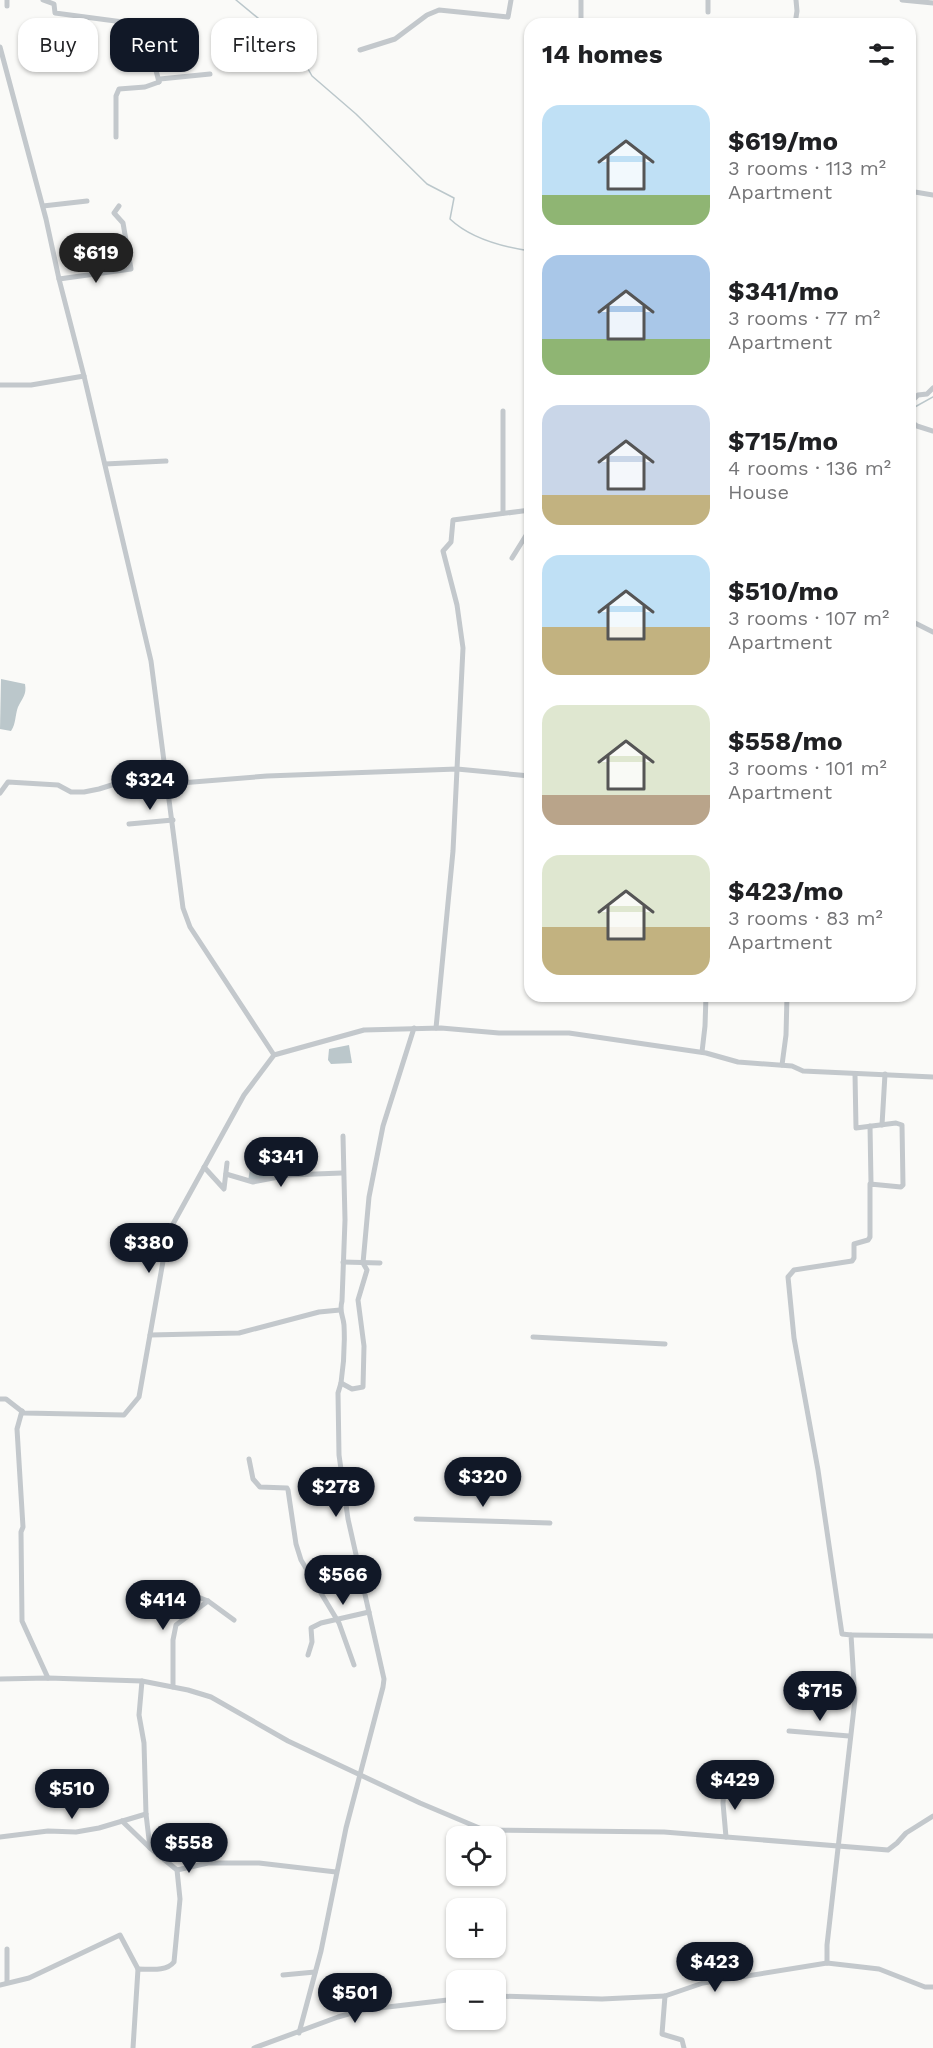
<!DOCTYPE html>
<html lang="en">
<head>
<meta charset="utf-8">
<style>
	body { margin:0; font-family:"Work Sans",sans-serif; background:#f2f2f2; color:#202124; height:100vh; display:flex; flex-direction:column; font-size:22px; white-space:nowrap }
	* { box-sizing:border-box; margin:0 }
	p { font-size:20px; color:#757577 }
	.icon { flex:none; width:33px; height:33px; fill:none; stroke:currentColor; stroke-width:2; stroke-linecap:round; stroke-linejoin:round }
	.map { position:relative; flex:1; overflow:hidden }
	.panel { position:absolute; left:524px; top:18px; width:392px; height:984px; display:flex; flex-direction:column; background:#fff; border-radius:18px; box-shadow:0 2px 4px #0004 }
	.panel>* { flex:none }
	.top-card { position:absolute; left:18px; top:18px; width:416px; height:54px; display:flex; gap:12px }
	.fabs { position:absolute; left:446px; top:1826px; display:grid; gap:12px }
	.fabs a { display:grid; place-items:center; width:60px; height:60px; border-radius:12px; background:#fff; box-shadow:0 2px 4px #0004; font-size:30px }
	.price { position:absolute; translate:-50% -51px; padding:0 14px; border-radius:21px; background:#111827; color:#fff; font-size:20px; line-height:39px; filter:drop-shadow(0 2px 3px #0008) }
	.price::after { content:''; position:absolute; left:50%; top:36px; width:18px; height:14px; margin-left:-9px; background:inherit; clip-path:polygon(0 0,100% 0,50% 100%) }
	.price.current { background:#222; color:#fff }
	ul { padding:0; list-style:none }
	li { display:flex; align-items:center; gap:18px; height:150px; padding:0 18px }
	li span { display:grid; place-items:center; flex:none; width:168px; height:120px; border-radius:18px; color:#555 }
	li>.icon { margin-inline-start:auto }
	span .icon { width:72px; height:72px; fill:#fffc; stroke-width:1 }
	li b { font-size:26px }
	h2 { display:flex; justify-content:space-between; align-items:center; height:72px; padding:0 18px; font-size:26px }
	.pill { padding:0 21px; border-radius:18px; background:#fff; box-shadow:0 2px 4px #0004; font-size:21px; line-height:54px }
	.pill.current { background:#111827; color:#fff }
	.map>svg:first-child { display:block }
	.water { fill:#bbc7cb }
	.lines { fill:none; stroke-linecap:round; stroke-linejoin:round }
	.stream { stroke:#bbc7cb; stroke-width:1.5 }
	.minor { stroke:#c3c8cc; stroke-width:5 }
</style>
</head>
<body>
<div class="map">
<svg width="933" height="2048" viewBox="0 0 933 2048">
	<rect width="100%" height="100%" fill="#fafaf8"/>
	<g class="water">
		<path d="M1,679L25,684C27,695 22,698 18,707C15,715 16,724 11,731L0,729Z"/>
		<polygon points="349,1045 352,1063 331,1064 328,1060 329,1049"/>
		<polygon points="254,1145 264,1145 279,1150 274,1177 248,1181"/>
	</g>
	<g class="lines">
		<g class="stream">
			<path d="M236,0L298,51L312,76L356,114L427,184L454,198L450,219C470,238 503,247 530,251"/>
			<polyline points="910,405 913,408 933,397"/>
		</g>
		<g class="minor">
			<polyline points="43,0 54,4 55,13 123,22 125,30 153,34 153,59 159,82"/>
			<polyline points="581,0 581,24"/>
			<polyline points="708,0 708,12"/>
			<polyline points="902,0 933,3"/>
			<polyline points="7,6 7,0"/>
			<polyline points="795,24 797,11 796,0"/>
			<polyline points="0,47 46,219 59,279 84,376 151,661 183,908 190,927 274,1055"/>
			<polyline points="153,47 175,50"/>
			<polyline points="360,50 395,39 427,15 439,10 508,17 511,0"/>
			<polyline points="116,137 116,96 119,89 145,87 159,82 160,79 210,74"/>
			<polyline points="909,191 933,195"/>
			<polyline points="43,206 87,201"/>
			<polyline points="59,279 131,269 123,223 114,213 119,206"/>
			<polyline points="0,385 31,385 84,376"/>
			<polyline points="909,404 918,395 927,394 933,388"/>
			<polyline points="503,411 503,513"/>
			<polyline points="909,420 917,426 933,431"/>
			<polyline points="105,464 166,461"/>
			<polyline points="530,510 453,520 451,542 443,551 457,605 463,648 457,769 530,776"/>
			<polyline points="512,558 530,529"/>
			<polyline points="909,620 933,632"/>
			<polyline points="168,784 267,776 457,769 453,851 436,1028"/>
			<polyline points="0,793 8,782 58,785 71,792 84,792 99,789 166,768"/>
			<polyline points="129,824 173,820"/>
			<polyline points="702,1052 705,1026 706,996"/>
			<polyline points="782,1065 786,1035 787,996"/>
			<polyline points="882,1125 885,1074"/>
			<polyline points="870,1126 871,1183"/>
			<polyline points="204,1167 224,1189 227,1163"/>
			<polyline points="226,1174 253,1182 289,1175 342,1173"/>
			<polyline points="343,1262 380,1263"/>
			<polyline points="150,1335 239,1333 319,1312 340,1310"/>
			<polyline points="533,1337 665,1344"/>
			<path d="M341,1383C344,1363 345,1345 344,1325C343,1315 339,1312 342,1301L345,1220L343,1136"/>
			<polyline points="0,1399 6,1399 24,1413 124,1415 139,1397 168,1233 244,1095 274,1055 364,1030 441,1028 499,1033 569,1033 706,1053 738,1062 792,1066 803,1071 933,1077"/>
			<polyline points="22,1411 17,1429 23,1527 21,1532 22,1621 48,1678"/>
			<polyline points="249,1459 253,1479 260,1487 287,1488 288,1490 296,1544 301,1560 339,1623 354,1665"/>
			<polyline points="416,1519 550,1523"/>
			<polyline points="183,1591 208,1601 234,1620"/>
			<polyline points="851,1635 933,1636"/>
			<polyline points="308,1655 312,1642 311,1628 321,1623 369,1612"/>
			<polyline points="0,1679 48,1678 142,1681 188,1690 211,1697 288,1741 420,1803 484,1830 664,1832 888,1850 897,1843 906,1833 933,1816"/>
			<polyline points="173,1687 173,1640 176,1625 208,1601"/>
			<polyline points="789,1731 849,1736"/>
			<polyline points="724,1787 723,1803 726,1837"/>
			<polyline points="122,1821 150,1848"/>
			<polyline points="0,1837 48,1831 76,1832 99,1828 146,1814"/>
			<polyline points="177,1870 208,1863 259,1863 336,1872"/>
			<polyline points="7,1949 7,1982"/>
			<polyline points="827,1963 827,1945 855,1699 851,1635 842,1634 818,1470 794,1338 788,1277 794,1270 852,1261 854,1258 854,1244 868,1240 870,1237 870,1184 901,1187 903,1185 902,1125 896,1123 856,1128 855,1074"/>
			<polyline points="283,1975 315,1972"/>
			<polyline points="0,1985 29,1978 120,1935 138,1969"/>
			<polyline points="495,1996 602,1999 665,1996 703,1983 827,1963 879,1969 925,1987 933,1987"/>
			<polyline points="665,1996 662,2034 682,2040 684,2048"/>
			<polyline points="299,2033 321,1951 346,1828 383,1687 384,1679 348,1519 339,1455 338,1393 341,1383 352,1389 363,1387 364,1346 358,1300 367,1270 363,1263 369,1197 383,1126 414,1028"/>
			<path d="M133,2048L138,1969C150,1969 166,1972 174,1962L180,1899L177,1870L150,1848L146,1814L144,1743L139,1715L142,1681"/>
			<polyline points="254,2048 338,2017 362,2010 456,1999"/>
		</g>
	</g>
</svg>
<div class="fabs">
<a><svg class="icon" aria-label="locate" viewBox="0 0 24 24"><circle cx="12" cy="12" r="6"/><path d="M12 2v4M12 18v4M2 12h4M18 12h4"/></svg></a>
<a>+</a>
<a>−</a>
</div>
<b class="price current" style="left:96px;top:284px">$619</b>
<b class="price" style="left:150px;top:811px">$324</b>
<b class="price" style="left:281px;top:1188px">$341</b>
<b class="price" style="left:149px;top:1274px">$380</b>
<b class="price" style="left:483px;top:1508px">$320</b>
<b class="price" style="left:336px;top:1518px">$278</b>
<b class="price" style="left:343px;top:1606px">$566</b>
<b class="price" style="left:163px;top:1631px">$414</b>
<b class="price" style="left:820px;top:1722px">$715</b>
<b class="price" style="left:735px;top:1811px">$429</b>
<b class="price" style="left:72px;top:1820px">$510</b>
<b class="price" style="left:189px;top:1874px">$558</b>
<b class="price" style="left:715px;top:1993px">$423</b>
<b class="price" style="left:355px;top:2024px">$501</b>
<div class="top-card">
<a class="pill">Buy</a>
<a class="pill current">Rent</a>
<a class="pill">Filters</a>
</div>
<section class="panel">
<h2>14 homes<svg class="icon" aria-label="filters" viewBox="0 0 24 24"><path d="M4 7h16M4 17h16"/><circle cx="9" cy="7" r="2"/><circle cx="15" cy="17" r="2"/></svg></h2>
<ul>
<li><span style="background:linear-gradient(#bfe0f5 75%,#8fb573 0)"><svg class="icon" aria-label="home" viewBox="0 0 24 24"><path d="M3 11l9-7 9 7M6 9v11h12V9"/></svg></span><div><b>$619/mo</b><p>3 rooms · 113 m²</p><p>Apartment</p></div></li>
<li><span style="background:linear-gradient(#a9c7e8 70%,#8fb573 0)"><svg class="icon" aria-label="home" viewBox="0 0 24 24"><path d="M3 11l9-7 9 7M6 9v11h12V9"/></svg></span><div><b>$341/mo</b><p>3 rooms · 77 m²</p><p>Apartment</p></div></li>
<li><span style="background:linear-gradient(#c9d6e8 75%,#c2b280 0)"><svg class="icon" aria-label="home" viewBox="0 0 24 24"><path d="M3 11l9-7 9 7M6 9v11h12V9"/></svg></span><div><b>$715/mo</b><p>4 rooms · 136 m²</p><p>House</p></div></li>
<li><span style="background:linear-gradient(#bfe0f5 60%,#c2b280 0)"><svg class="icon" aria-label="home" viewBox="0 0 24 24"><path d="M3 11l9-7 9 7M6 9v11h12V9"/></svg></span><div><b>$510/mo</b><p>3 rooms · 107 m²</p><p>Apartment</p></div></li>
<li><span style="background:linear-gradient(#dfe7d0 75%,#b9a48a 0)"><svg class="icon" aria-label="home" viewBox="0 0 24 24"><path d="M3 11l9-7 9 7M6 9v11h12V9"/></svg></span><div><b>$558/mo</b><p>3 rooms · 101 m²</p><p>Apartment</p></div></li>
<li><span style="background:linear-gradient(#dfe7d0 60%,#c2b280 0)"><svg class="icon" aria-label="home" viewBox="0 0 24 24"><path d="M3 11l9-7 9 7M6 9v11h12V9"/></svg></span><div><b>$423/mo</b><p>3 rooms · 83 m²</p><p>Apartment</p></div></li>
</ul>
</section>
</div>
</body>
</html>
